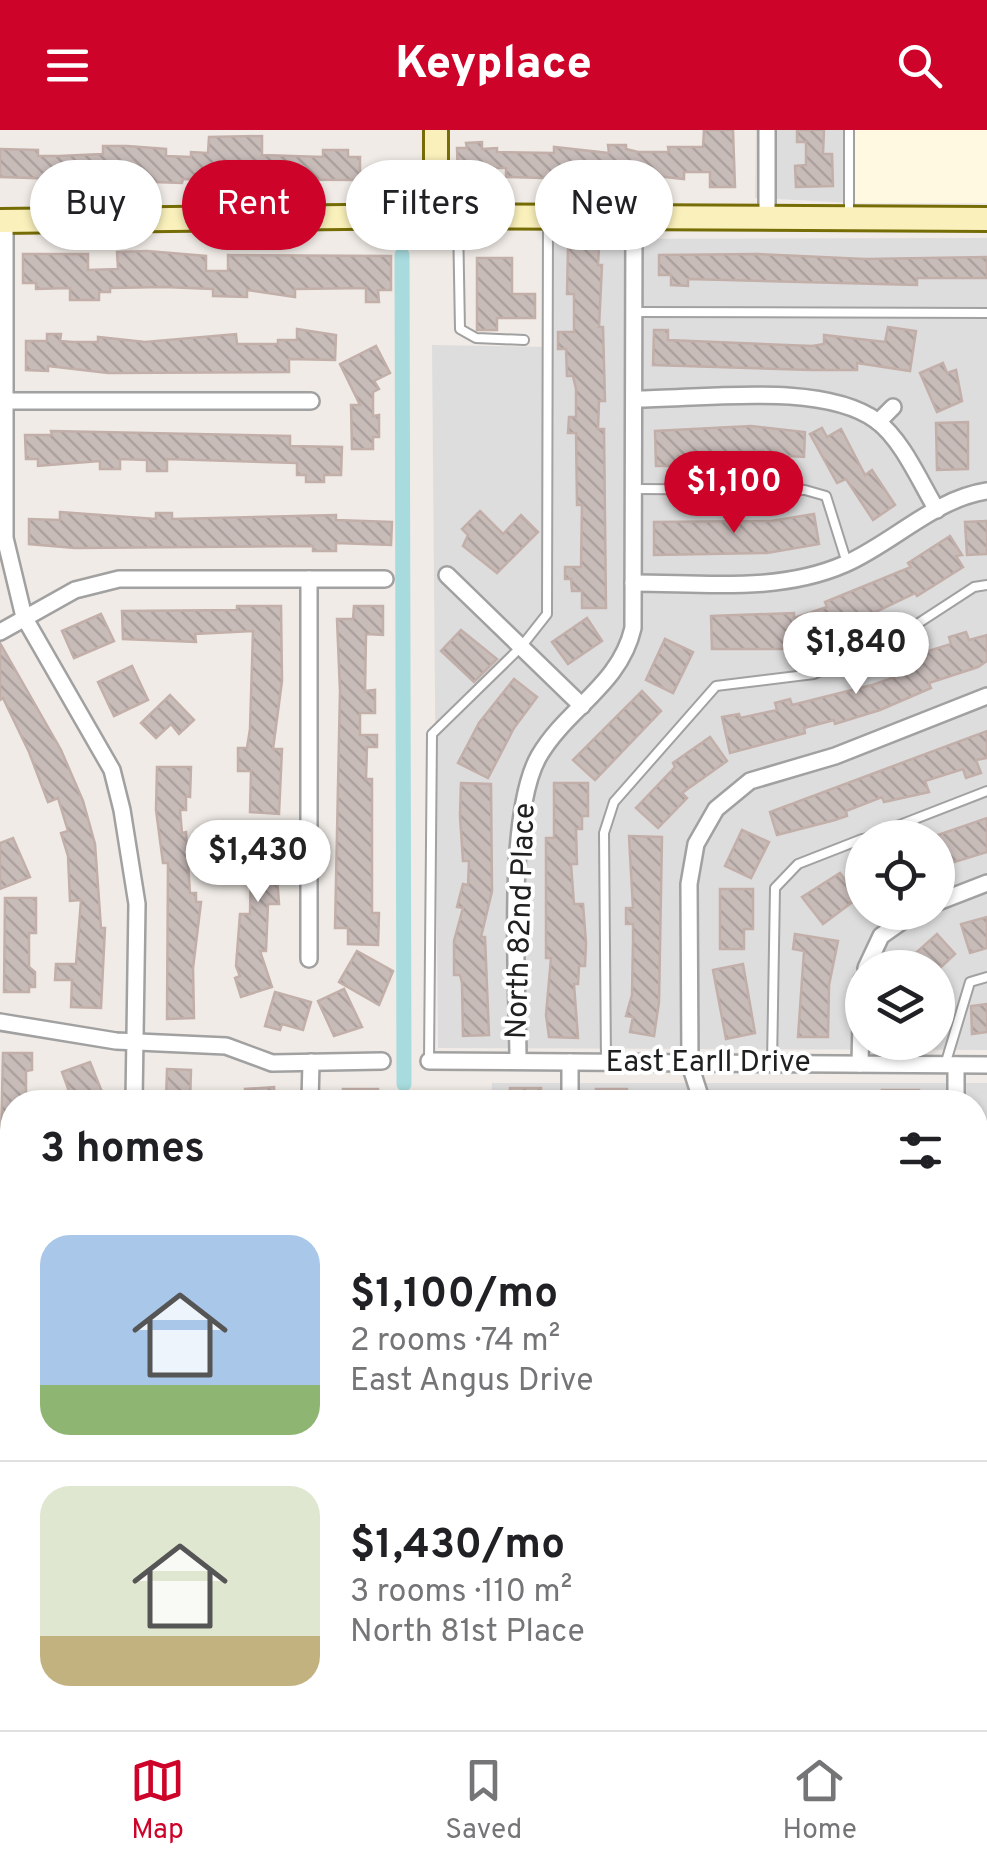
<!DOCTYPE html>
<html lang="en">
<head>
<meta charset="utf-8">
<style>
	body { margin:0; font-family:Overpass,sans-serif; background:#f2f2f2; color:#202124; height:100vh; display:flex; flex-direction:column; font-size:38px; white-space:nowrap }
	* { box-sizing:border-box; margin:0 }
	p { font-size:32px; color:#757577 }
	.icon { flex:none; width:55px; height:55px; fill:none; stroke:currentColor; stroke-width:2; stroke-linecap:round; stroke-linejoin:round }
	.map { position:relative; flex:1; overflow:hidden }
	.sheet { position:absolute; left:0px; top:960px; width:988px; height:640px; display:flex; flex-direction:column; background:#fff; border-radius:40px 40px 0 0; box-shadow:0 2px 8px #0004 }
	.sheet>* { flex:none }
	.banner { position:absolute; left:30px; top:30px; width:928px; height:90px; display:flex; gap:20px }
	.controls { position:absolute; left:845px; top:690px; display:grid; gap:20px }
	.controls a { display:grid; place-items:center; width:110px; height:110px; border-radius:50%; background:#fff; box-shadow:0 2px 8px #0004; font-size:50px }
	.price { position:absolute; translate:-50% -85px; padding:0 22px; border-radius:35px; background:#fff; color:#222; font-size:32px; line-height:65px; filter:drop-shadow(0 2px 5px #0008) }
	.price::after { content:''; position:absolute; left:50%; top:60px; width:30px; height:22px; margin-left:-15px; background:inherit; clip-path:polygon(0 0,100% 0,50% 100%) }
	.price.selected { background:#cd032a; color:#fff }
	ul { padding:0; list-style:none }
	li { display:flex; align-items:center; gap:30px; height:250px; padding:0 40px }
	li+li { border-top:2px solid #e0e0e0 }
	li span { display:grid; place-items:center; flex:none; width:280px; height:200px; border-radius:30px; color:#555 }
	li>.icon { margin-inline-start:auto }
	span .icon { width:120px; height:120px; fill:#fffc; stroke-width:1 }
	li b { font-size:42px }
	h2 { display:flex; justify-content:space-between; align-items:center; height:120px; padding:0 40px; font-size:42px }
	.tag { padding:0 35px; border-radius:45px; background:#fff; box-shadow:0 2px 8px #0004; font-size:35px; line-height:90px }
	.tag.selected { background:#cd032a; color:#fff }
	header { display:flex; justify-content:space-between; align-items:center; height:130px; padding:0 40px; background:#cd032a; color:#fff; font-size:45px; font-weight:800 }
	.tabs { display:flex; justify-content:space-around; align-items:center; height:140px; border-top:2px solid #e0e0e0; background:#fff; font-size:28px; color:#757577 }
	.tabs a { display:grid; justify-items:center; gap:5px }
	.tabs .selected { color:#cd032a }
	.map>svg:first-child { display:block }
	.residential { fill:#dedddd; fill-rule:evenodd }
	.education { fill:#fff9e1 }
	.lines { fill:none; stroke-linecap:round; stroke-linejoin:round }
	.canal { stroke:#a7dbdd; stroke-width:15 }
	.building { fill:url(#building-back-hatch); stroke:#c2afa9; stroke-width:2.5 }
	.lane-casing { stroke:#a1a1a1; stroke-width:12 }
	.street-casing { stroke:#a1a1a1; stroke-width:20 }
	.secondary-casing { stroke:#776d06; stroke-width:28 }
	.lane { stroke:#fff; stroke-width:8 }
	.street { stroke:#fff; stroke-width:15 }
	.secondary { stroke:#f9f0bb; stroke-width:22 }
	.labels { text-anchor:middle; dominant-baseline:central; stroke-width:8; stroke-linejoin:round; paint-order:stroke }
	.street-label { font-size:30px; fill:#202020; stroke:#fff }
</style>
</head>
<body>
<header><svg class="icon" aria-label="menu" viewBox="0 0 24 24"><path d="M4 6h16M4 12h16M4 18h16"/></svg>Keyplace<svg class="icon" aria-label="search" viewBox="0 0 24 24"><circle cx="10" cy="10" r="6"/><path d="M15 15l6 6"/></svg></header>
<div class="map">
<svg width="987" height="1600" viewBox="0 0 987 1600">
	<defs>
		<pattern id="building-back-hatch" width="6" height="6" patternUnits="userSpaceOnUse" patternTransform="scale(2.5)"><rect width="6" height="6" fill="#c8bcb9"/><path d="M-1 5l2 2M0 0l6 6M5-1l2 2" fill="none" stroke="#aca19f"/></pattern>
	</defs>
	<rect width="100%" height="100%" fill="#f0ebe6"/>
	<g class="residential">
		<polygon points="756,0 854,0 854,73 755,68"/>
		<path d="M987,108V920L438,918L432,215L553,217V109ZM862,708H938V782H862ZM862,838H938V912H862Z"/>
		<polygon points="492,953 987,953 987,1600 854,1600 854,1588 975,1588 975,972 491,972"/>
		<polygon points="0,1145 6,1145 12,1355 12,1588 206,1588 207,1600 0,1600"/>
		<polygon points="438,1588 636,1588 635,1600 438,1600"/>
	</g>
	<rect class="education" x="854" y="0" width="133" height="73"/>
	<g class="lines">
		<g class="canal">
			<polyline points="402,125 404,954"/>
			<polyline points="424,1600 425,1588"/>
		</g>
	</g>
	<g class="building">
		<polygon points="704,0 733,0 735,57 710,57 710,42 684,42 684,49 638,44 639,49 616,50 616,39 591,40 591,44 576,44 576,49 506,47 506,38 479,38 480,48 458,49 457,18 467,18 466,13 482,12 482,19 497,18 497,22 554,23 554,17 609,23 608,15 626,15 626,19 638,22 669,22 668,17 703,17"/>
		<polygon points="797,0 824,0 823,24 832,24 833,56 796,57 795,36 806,35 806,12 797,12"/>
		<polygon points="262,6 262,25 323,27 323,20 348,20 348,27 360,27 360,50 183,49 182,53 0,47 0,19 38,20 38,26 59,26 103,24 103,16 127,16 166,19 166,26 191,27 191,22 208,23 209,7"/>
		<polygon points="568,116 599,117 598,135 602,135 599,197 603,197 605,271 599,271 598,299 604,299 606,478 582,478 582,461 572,461 571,449 565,449 565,437 581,437 582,375 577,375 576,303 568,303 569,287 576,287 576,259 573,246 567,246 566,219 558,219 558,202 574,202 574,164 567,164"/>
		<polygon points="147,121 206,126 206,141 228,141 228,125 391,126 391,160 378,160 379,172 366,172 366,158 295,159 295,167 247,160 247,167 213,166 213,159 164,157 110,158 110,162 99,162 99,170 70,170 70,158 36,159 36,153 23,153 23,124 88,124 88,140 118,139 117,122"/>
		<polygon points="757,124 865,129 987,127 987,148 917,148 917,155 688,149 688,156 671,155 671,145 659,145 659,125"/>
		<polygon points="477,128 512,128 512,164 535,164 535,188 497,188 497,200 477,200"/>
		<polygon points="888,197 916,201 910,241 857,233 857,240 812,240 653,235 654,200 668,200 668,210 812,216 824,214 824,205 885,212"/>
		<polygon points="297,199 336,205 335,230 289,229 289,242 108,243 48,236 48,241 26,240 26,211 47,211 47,204 61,204 60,211 73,212 98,212 98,207 145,212 236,204 237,214 278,214 278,210 297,210"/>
		<polygon points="376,216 390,243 374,251 379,259 373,262 373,286 379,285 379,307 373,307 373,319 352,319 351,275 360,275 340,234"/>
		<polygon points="943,233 947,243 956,240 962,271 937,282 920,243"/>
		<polygon points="968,292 968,339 937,340 936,293"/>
		<polygon points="751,296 805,302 804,327 789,326 789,333 763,332 763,321 736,322 736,328 678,326 678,336 656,336 655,301"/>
		<polygon points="822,298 827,307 841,299 865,345 872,340 895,375 873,390 846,349 837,353 810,304"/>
		<polygon points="51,301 290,306 290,316 342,317 341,345 324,345 324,352 306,352 306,345 297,345 297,333 167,329 167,341 147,341 147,330 120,329 120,339 100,339 100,331 38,336 38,329 26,329 25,305 52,305"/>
		<polygon points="480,381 503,404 521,385 538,402 497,443 463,416 468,405 462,399"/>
		<polygon points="60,382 156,389 156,383 172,383 172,389 336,385 336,390 392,392 391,415 336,413 336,421 313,421 313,416 75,418 29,414 29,389 60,390"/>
		<polygon points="814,384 819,414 767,423 654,425 654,392 771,391"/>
		<polygon points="987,391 987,424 967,425 965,392"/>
		<polygon points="950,406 962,425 956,426 963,437 917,466 915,463 844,497 847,506 823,513 821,505 794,514 794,519 712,519 711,486 794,483 794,488 827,477 825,472 911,437 908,433"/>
		<polygon points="237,476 281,476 282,551 273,619 282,619 279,684 250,682 251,641 238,641 238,618 247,618 250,599 253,501 195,504 196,512 123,509 122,481 237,480"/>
		<polygon points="354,476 383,476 383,505 366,504 365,561 375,560 375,583 360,583 360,605 377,605 377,617 367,617 366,649 372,649 372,783 379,783 378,815 348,814 348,798 335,798 340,561 337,489 353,489"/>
		<polygon points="101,484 114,511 74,528 62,501"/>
		<polygon points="587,488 602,511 568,534 552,512"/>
		<polygon points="461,500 497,529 474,552 441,521"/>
		<polygon points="966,502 969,510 987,505 987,531 978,537 929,553 931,558 880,580 835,594 834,590 804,598 805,603 730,623 722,587 739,584 740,588 777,580 775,573 790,569 792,575 872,555 898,546 896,540 927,528 925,522 951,514 949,507"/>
		<polygon points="665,509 693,522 673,563 646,550"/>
		<polygon points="0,513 61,620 83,671 95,714 101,798 105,798 101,878 71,877 72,850 55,850 56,834 76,834 81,770 70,771 68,726 61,703 68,701 58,668 48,672 29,622 3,568 0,570"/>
		<polygon points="132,536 148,570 114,586 98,552"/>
		<polygon points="514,549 537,567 514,598 488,648 458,633 479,593"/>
		<polygon points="642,561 661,581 595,650 573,630"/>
		<polygon points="170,565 194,590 179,604 171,594 156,608 141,593"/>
		<polygon points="987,601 987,628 976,630 981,643 966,648 963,639 925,651 929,662 884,672 882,667 846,681 847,686 835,690 777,705 770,682"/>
		<polygon points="710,607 727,631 682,663 687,668 658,698 636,678 675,637 673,633"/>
		<polygon points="157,637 191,637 190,667 186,666 186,680 180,680 182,703 186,702 190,763 196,763 196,772 201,772 193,838 194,888 167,889 168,733 163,733 156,680"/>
		<polygon points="461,653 491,654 492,761 481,807 485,807 489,905 463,906 462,853 460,845 454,845 454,811 463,778 457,777 463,754 468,755 469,731 463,731 460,686"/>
		<polygon points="554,653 588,653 588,686 582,686 582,699 576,699 577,734 571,734 574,774 583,774 586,813 585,836 579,836 578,854 574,854 578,908 549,907 546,885 551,828 546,828 546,708 554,708"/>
		<polygon points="987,688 987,722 938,737 938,705"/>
		<polygon points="275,692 275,708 282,708 281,732 276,732 279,774 268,774 266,821 260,821 272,857 241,867 235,848 240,846 236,836 240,784 250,784 251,732 242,732 242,702 244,696"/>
		<polygon points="742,700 769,712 751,748 725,736"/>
		<polygon points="629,706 662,707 659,872 654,906 630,902 633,887 626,886 632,865 633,812 633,794 626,794 626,778 633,778"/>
		<polygon points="13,708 30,747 0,759 0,713"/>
		<polygon points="840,743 858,768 823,794 802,767"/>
		<polygon points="720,759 753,759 753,799 744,799 744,819 720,819"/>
		<polygon points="5,768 36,768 36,803 29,803 29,837 35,842 35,857 29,857 29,862 4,862"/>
		<polygon points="987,787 987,818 970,823 961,794"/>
		<polygon points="795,804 838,811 829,855 828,907 798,907 804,821 793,819"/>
		<polygon points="937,804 955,824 940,838 899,838"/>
		<polygon points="357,821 393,841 379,875 339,852"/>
		<polygon points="743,834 755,903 726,909 713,840"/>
		<polygon points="344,859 362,897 334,906 318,871"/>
		<polygon points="275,862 311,872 303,900 282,894 280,900 265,896"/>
		<polygon points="987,874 987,902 972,904 971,876"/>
		<polygon points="3,923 32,923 32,940 26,941 26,972 12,972 12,1034 0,1057"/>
		<polygon points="90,932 106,972 73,972 62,942"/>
		<polygon points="167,939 191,940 190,972 166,972"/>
		<polygon points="274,957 275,972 246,972 245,959"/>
		<rect x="510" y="958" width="31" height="14"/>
		<rect x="343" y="959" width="35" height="13"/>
		<rect x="596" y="959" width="31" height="13"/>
		<rect x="882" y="960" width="37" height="12"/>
		<polygon points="231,1588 264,1588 264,1600 230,1600"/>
		<polygon points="459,1588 500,1588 500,1600 459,1599"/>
		<rect x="564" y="1588" width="41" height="12"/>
		<rect x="21" y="1589" width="35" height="11"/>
	</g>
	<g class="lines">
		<defs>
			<g id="lane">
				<polyline points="849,0 849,84"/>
				<polyline points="458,91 460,199 476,208 524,210"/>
				<polyline points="635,182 987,183"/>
				<polyline points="634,359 805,360 826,366 847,433"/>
				<polyline points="866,708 987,661"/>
				<polyline points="429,931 432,604 521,517 547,484 548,92"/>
				<polyline points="606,932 604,703 614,672 716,556 814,544 911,498 974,457 987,455"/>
				<polyline points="772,934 775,758 798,734 862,709"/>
				<polyline points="945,935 970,852 987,847"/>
			</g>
			<g id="street">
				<polyline points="767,89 767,0"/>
				<polyline points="5,91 5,408 24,487 112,640 122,680 137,774 134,972"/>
				<path d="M636,269C701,269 823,251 877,291C903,311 920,352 937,380"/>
				<polyline points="4,271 311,271"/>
				<polyline points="878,292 893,277"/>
				<polyline points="447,445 582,576"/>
				<path d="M633,453C704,453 779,463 845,434C893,413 934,369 987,361"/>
				<polyline points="0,502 75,460 119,449 385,449"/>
				<polyline points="938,772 987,753"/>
				<polyline points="309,829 309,449"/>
				<polyline points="866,838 881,806 915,782"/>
				<polyline points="0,892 116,911 226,916 272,933 382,931"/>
				<polyline points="429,931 987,935"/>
				<path d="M518,931C518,858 505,685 539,626C567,578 620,555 633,498L634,88"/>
				<polyline points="570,932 570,972"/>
				<polyline points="860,934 862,850"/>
				<polyline points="956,935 956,972"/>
				<polyline points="310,972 311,932"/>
				<polyline points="702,972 690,935 689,754 696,714 716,679 750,651 835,626 987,566"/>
				<polyline points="296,1600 296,1588"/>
				<polyline points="533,1600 535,1588"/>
				<polyline points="745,1600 747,1588"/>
				<polyline points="962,1600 963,1588"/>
			</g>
			<g id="secondary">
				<polyline points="436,86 436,0"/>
				<polyline points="0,91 436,86 987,89"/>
			</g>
		</defs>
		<use href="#lane" class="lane-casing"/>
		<use href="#street" class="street-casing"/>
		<use href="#secondary" class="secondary-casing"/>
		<use href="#lane" class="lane"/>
		<use href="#street" class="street"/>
		<use href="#secondary" class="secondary"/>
	</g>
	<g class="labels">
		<g class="street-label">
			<text transform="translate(522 791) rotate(-88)">North 82nd Place</text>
			<text x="708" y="933">East Earll Drive</text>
		</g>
	</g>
</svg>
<div class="controls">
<a><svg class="icon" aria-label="locate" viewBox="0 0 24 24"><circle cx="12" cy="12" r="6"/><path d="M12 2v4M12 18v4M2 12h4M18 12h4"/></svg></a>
<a><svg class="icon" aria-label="layers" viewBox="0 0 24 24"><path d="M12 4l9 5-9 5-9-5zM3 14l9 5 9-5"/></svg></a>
</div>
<b class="price selected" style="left:734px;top:406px">$1,100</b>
<b class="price" style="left:856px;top:567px">$1,840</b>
<b class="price" style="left:258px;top:775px">$1,430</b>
<div class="banner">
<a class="tag">Buy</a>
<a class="tag selected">Rent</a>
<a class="tag">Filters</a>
<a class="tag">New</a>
</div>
<section class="sheet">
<h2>3 homes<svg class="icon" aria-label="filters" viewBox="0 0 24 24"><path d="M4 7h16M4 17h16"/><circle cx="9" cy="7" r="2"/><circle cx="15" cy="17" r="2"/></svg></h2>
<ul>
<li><span style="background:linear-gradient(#a9c7e8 75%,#8fb573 0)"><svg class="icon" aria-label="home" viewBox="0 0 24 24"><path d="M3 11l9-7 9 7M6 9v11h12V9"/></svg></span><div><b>$1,100/mo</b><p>2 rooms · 74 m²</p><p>East Angus Drive</p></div></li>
<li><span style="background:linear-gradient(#dfe7d0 75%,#c2b280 0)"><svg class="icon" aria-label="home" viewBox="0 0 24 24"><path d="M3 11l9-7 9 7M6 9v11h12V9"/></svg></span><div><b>$1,430/mo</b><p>3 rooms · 110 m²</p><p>North 81st Place</p></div></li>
</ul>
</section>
</div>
<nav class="tabs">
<a class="selected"><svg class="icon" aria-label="map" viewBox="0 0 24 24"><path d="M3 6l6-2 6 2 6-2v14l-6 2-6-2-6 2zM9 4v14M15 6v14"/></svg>Map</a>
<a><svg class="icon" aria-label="saved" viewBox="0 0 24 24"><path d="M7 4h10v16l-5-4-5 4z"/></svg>Saved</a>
<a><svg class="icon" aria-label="home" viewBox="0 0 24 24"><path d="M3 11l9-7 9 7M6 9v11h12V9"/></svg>Home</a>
</nav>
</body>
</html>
